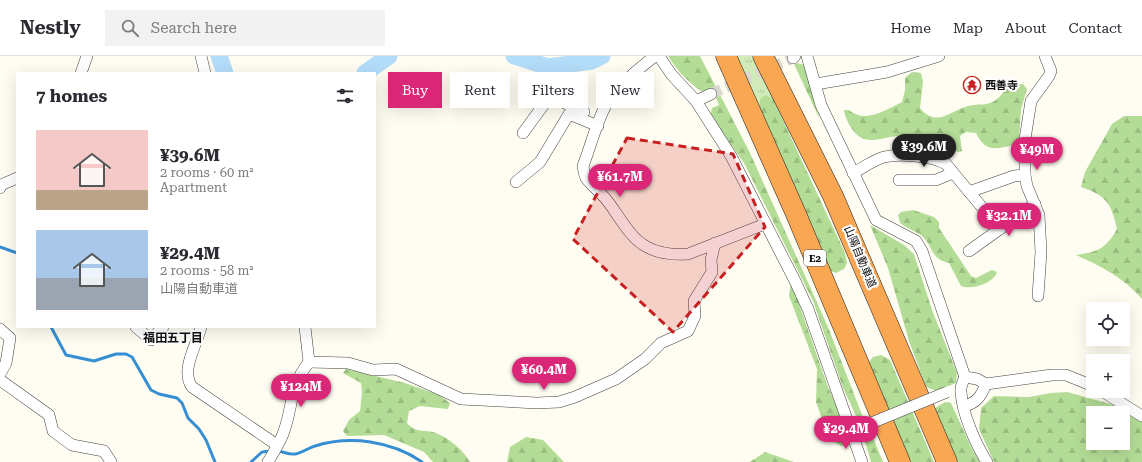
<!DOCTYPE html>
<html lang="en">
<head>
<meta charset="utf-8">
<style>
	body { margin:0; font-family:"Roboto Serif","Noto Sans JP",serif; background:#f2f2f3; color:#2b2b33; height:100vh; display:flex; flex-direction:column; font-size:15px; white-space:nowrap }
	* { box-sizing:border-box; margin:0 }
	p { font-size:13px; color:#7c7c81 }
	.icon { flex:none; width:22px; height:22px; fill:none; stroke:currentColor; stroke-width:2; stroke-linecap:round; stroke-linejoin:round }
	.map { position:relative; flex:1; overflow:hidden }
	.side { position:absolute; left:16px; top:16px; width:360px; height:256px; display:flex; flex-direction:column; background:#fff; border-radius:0px; box-shadow:0 4px 16px #0002 }
	.side>* { flex:none }
	.hud { position:absolute; left:388px; top:16px; width:380px; height:36px; display:flex; gap:8px }
	.controls { position:absolute; left:1086px; top:246px; display:grid; gap:8px }
	.controls a { display:grid; place-items:center; width:44px; height:44px; border-radius:0px; background:#fff; box-shadow:0 4px 16px #0002; font-size:20px }
	.price { position:absolute; translate:-50% -34px; padding:0 9px; border-radius:14px; background:#db2777; color:#fff; font-size:13px; line-height:26px; filter:drop-shadow(0 1px 2px #0008) }
	.price::after { content:''; position:absolute; left:50%; top:24px; width:12px; height:9px; margin-left:-6px; background:inherit; clip-path:polygon(0 0,100% 0,50% 100%) }
	.price.on { background:#222; color:#fff }
	ul { padding:0; list-style:none }
	li { display:flex; align-items:center; gap:12px; height:100px; padding:0 20px }
	li span { display:grid; place-items:center; flex:none; width:112px; height:80px; border-radius:0px; color:#555 }
	li>.icon { margin-inline-start:auto }
	span .icon { width:48px; height:48px; fill:#fffc; stroke-width:1 }
	li b { font-size:17px }
	h2 { display:flex; justify-content:space-between; align-items:center; height:48px; padding:0 20px; font-size:17px }
	.chip { padding:0 14px; border-radius:0px; background:#fff; box-shadow:0 4px 16px #0002; font-size:14px; line-height:36px }
	.chip.on { background:#db2777; color:#fff }
	header { display:flex; align-items:center; gap:24px; box-sizing:border-box; height:56px; padding:0 20px; background:#fff; border-bottom:1px solid #e1e1e2 }
	header strong { font-size:19px }
	nav { display:flex; gap:22px; margin-inline-start:auto; font-size:14px }
	.search { width:280px; height:36px; background:#f2f2f3; display:flex; align-items:center; gap:10px; box-sizing:border-box; padding:0 14px; border-radius:0px; color:#7c7c81; font-size:15px }
	.map>svg:first-child { display:block }
	.grass { fill:url(#grass-tufts) }
	.forest { fill:url(#forest-firs); fill-rule:evenodd }
	.lines { fill:none; stroke-linecap:round; stroke-linejoin:round }
	.stream { stroke:#368ed3; stroke-width:3 }
	.river { stroke:#b3dcf9; stroke-width:17 }
	.minor-tunnel { stroke:#dbd9cf; stroke-width:11; stroke-dasharray:11 5.5; stroke-linecap:butt }
	.minor-casing { stroke:#424242; stroke-width:12 }
	.motorway-casing { stroke:#202020; stroke-width:21 }
	.minor { stroke:#fff; stroke-width:11 }
	.motorway { stroke:#faa753; stroke-width:20 }
	.minor-bridge-casing { stroke:#424242; stroke-width:12; stroke-linecap:butt }
	.minor-bridge { stroke:#fff; stroke-width:11 }
	.marked { fill:#c62021; fill-opacity:0.2; stroke:#c62021; stroke-width:3; stroke-dasharray:8 5; stroke-linejoin:round }
	.labels { text-anchor:middle; dominant-baseline:central; stroke-width:4; stroke-linejoin:round; paint-order:stroke }
	.shield { fill:#fff; stroke:#575757; stroke-width:1 }
	.shield-label { font-size:10px; font-weight:bold; fill:#0f0f0f }
	.poi-label { font-size:11px; font-weight:bold; fill:#0f0f0f; stroke:#fff; text-anchor:start }
	.street-label { font-size:11px; fill:#0f0f0f; stroke:#fff }
	.neighbourhood-label { font-size:12px; font-weight:bold; fill:#0f0f0f; stroke:#fff }
</style>
</head>
<body>
<header>
<strong>Nestly</strong>
<div class="search"><svg class="icon" aria-label="search" viewBox="0 0 24 24"><circle cx="10" cy="10" r="6"/><path d="M15 15l6 6"/></svg>Search here</div>
<nav><a>Home</a><a>Map</a><a>About</a><a>Contact</a></nav>
</header>
<div class="map">
<svg width="1142" height="406" viewBox="0 0 1142 406">
	<defs>
		<pattern id="grass-tufts" width="24" height="20" patternUnits="userSpaceOnUse"><rect width="24" height="20" fill="#d1ecb8"/><path d="M3 7l-1-3M5 7V3M7 7l1-3M15 17l-1-3M17 17v-4M19 17l1-3" fill="none" stroke="#b2c99d"/></pattern>
		<pattern id="forest-firs" width="22" height="20" patternUnits="userSpaceOnUse"><rect width="22" height="20" fill="#b3dd96"/><path d="M5 1l3.5 6h-7zM16 11l3.5 6h-7z" fill="#99bc80"/></pattern>
	</defs>
	<rect width="100%" height="100%" fill="#fffdf1"/>
	<polygon class="grass" points="735,0 752,0 773,43 759,56"/>
	<g class="forest">
		<path d="M668,0H700L750,97L828,271L864,364L859,366L843,332L813,245L744,107L710,59L712,52L719,49L712,33L703,36C688,27 677,14 668,0Z"/>
		<polygon points="798,7 804,9 810,24 819,62 794,8"/>
		<path d="M912,16L921,17L923,26L920,52C936,72 950,55 968,50C978,47 988,51 997,43C1002,39 1005,33 1009,29L1023,28L1027,33L1021,53L1019,84L1015,89C995,93 986,97 976,77L966,76L960,80L962,95L958,96C941,89 923,82 905,80C891,78 874,88 862,82C853,78 845,63 844,54H849C865,68 886,54 902,46L905,34V22Z"/>
		<polygon points="765,39 773,43 845,197 847,207 844,213 836,217 831,215 759,56 760,44"/>
		<path d="M1124,60H1142V243C1124,222 1101,210 1076,199C1097,196 1106,193 1117,173C1111,147 1107,140 1081,131L1085,116L1112,68Z"/>
		<path d="M913,154L934,161L939,166V172L971,220L976,222L992,214L997,216C993,228 971,234 961,230L949,207C931,203 934,193 924,182C917,175 907,173 900,167L898,159L901,156Z"/>
		<polygon points="870,169 904,189 914,198 932,254 957,317 956,327 936,335 926,331 909,285 888,212"/>
		<polygon points="791,225 828,331 843,364 849,388 841,390 829,383 816,346 817,313 789,240"/>
		<polygon points="881,299 890,304 934,406 906,406 867,308 873,301"/>
		<path d="M346,313L405,327L439,339L450,347L448,353L420,350L409,355L407,367C417,378 424,373 436,377C449,382 463,394 470,406H433L424,396L384,379L347,380L343,375L349,364L360,355L362,337L361,327L343,317Z"/>
		<path d="M1067,336L1114,349L1142,364V406H994L979,373L981,352L994,340L1029,341L1051,337ZM1093,357H1123V387H1093Z"/>
		<polygon points="945,346 951,347 972,393 980,406 957,406 935,352"/>
		<polygon points="871,377 883,406 871,406 863,379"/>
		<polygon points="526,381 543,384 564,406 507,406 510,391"/>
		<polygon points="765,396 794,406 750,406"/>
	</g>
	<g class="lines">
		<g class="stream">
			<polyline points="0,191 17,197"/>
			<polyline points="51,271 66,299 94,305 116,298 126,298 132,301 151,334 159,338 177,342 182,347 188,362 199,373 206,384 215,406"/>
			<path d="M277,395C282,395 289,399 295,398C302,397 308,392 315,390C350,379 392,385 422,406"/>
			<polyline points="251,406 262,396 271,395"/>
		</g>
		<g class="river">
			<polyline points="219,0 225,17"/>
			<polyline points="514,0 548,11 592,5 602,0"/>
			<polyline points="365,17 389,0"/>
		</g>
		<polyline class="minor-tunnel" points="711,38 793,2"/>
		<defs>
			<g id="minor">
				<polyline points="201,0 205,17"/>
				<path d="M655,0C637,14 616,31 605,51C596,68 590,92 583,110C584,115 584,118 586,122C591,129 599,135 605,142C618,157 628,181 647,191C660,198 673,199 688,198L765,168"/>
				<polyline points="659,0 671,18 696,45 731,100 795,225 808,253 862,406"/>
				<polyline points="807,0 821,49 876,164 916,185 922,195 965,321"/>
				<polyline points="793,2 795,0"/>
				<polyline points="81,17 87,0"/>
				<polyline points="816,28 887,16 939,0"/>
				<polyline points="696,45 711,38"/>
				<polyline points="523,77 550,40 584,56"/>
				<path d="M853,117C863,112 873,104 884,101C899,97 933,100 946,108L1000,173"/>
				<polyline points="899,124 936,124 953,117"/>
				<polyline points="516,126 540,106 569,58 598,70"/>
				<polyline points="0,132 1,129 17,122"/>
				<polyline points="969,136 1014,120 1025,119"/>
				<polyline points="969,195 1035,148"/>
				<polyline points="1038,240 1041,196 1039,159 1027,130 1025,119 1025,83 1031,45 1049,20 1051,15 1045,0"/>
				<polyline points="136,271 151,284 163,271"/>
				<path d="M201,271C197,289 180,314 192,331L277,389"/>
				<polyline points="0,273 10,282 6,307 0,318"/>
				<polyline points="309,306 348,307 373,314 396,313 461,343 537,347 559,346 575,341 616,323 645,303 661,287 688,275 695,260 694,245 712,216 711,204 715,187"/>
				<polyline points="0,324 49,359 53,375 72,389 104,395 111,406"/>
				<polyline points="986,328 1052,319 1066,319 1093,330"/>
				<polyline points="1102,335 1142,360"/>
				<path d="M964,350C977,347 981,340 986,328L977,323L965,321C963,325 960,331 961,336C962,357 976,389 987,406"/>
				<path d="M268,406C273,397 279,388 283,378C294,349 288,333 309,306L305,271"/>
			</g>
			<g id="motorway">
				<polyline points="726,0 796,158 900,406"/>
				<polyline points="763,0 833,140 947,406"/>
			</g>
		</defs>
		<use href="#minor" class="minor-casing"/>
		<use href="#motorway" class="motorway-casing"/>
		<use href="#minor" class="minor"/>
		<use href="#motorway" class="motorway"/>
		<defs>
			<polyline id="minor-bridge" points="859,372 947,336"/>
		</defs>
		<use href="#minor-bridge" class="minor-bridge-casing"/>
		<use href="#minor-bridge" class="minor-bridge"/>
	</g>
	<path class="marked" d="M627,82L733,98L765,171L673,276L573,183Z"/>
	<defs>
		<symbol id="temple-ring" viewBox="-11 -11 22 22"><circle r="9.5" fill="#fff" stroke="#c62021" stroke-width="1.5"/><path d="M0-6L5-2H3V0L6.5 2.5H4V6H1.5V3h-3V6H-4V2.5H-6.5L-3 0V-2H-5Z" fill="#c62021"/></symbol>
	</defs>
	<g fill-rule="evenodd">
		<use href="#temple-ring" x="962" y="19" width="20" height="20"/>
	</g>
	<g class="labels">
		<rect class="shield" x="804" y="194" width="22" height="16" rx="3"/>
		<g class="shield-label">
			<text x="815" y="202">E2</text>
		</g>
		<g class="poi-label">
			<text x="985" y="29">西善寺</text>
		</g>
		<g class="street-label">
			<text transform="translate(860 201) rotate(67)">山陽自動車道</text>
		</g>
		<g class="neighbourhood-label">
			<text x="173" y="282">福田五丁目</text>
		</g>
	</g>
</svg>
<div class="controls">
<a><svg class="icon" aria-label="locate" viewBox="0 0 24 24"><circle cx="12" cy="12" r="6"/><path d="M12 2v4M12 18v4M2 12h4M18 12h4"/></svg></a>
<a>+</a>
<a>−</a>
</div>
<b class="price on" style="left:924px;top:112px">¥39.6M</b>
<b class="price" style="left:1037px;top:115px">¥49M</b>
<b class="price" style="left:620px;top:142px">¥61.7M</b>
<b class="price" style="left:1009px;top:181px">¥32.1M</b>
<b class="price" style="left:544px;top:335px">¥60.4M</b>
<b class="price" style="left:301px;top:352px">¥124M</b>
<b class="price" style="left:846px;top:394px">¥29.4M</b>
<div class="hud">
<a class="chip on">Buy</a>
<a class="chip">Rent</a>
<a class="chip">Filters</a>
<a class="chip">New</a>
</div>
<section class="side">
<h2>7 homes<svg class="icon" aria-label="filters" viewBox="0 0 24 24"><path d="M4 7h16M4 17h16"/><circle cx="9" cy="7" r="2"/><circle cx="15" cy="17" r="2"/></svg></h2>
<ul>
<li><span style="background:linear-gradient(#f6c9c9 75%,#b9a48a 0)"><svg class="icon" aria-label="home" viewBox="0 0 24 24"><path d="M3 11l9-7 9 7M6 9v11h12V9"/></svg></span><div><b>¥39.6M</b><p>2 rooms · 60 m²</p><p>Apartment</p></div></li>
<li><span style="background:linear-gradient(#a9c7e8 60%,#9aa5b1 0)"><svg class="icon" aria-label="home" viewBox="0 0 24 24"><path d="M3 11l9-7 9 7M6 9v11h12V9"/></svg></span><div><b>¥29.4M</b><p>2 rooms · 58 m²</p><p>山陽自動車道</p></div></li>
</ul>
</section>
</div>
</body>
</html>
